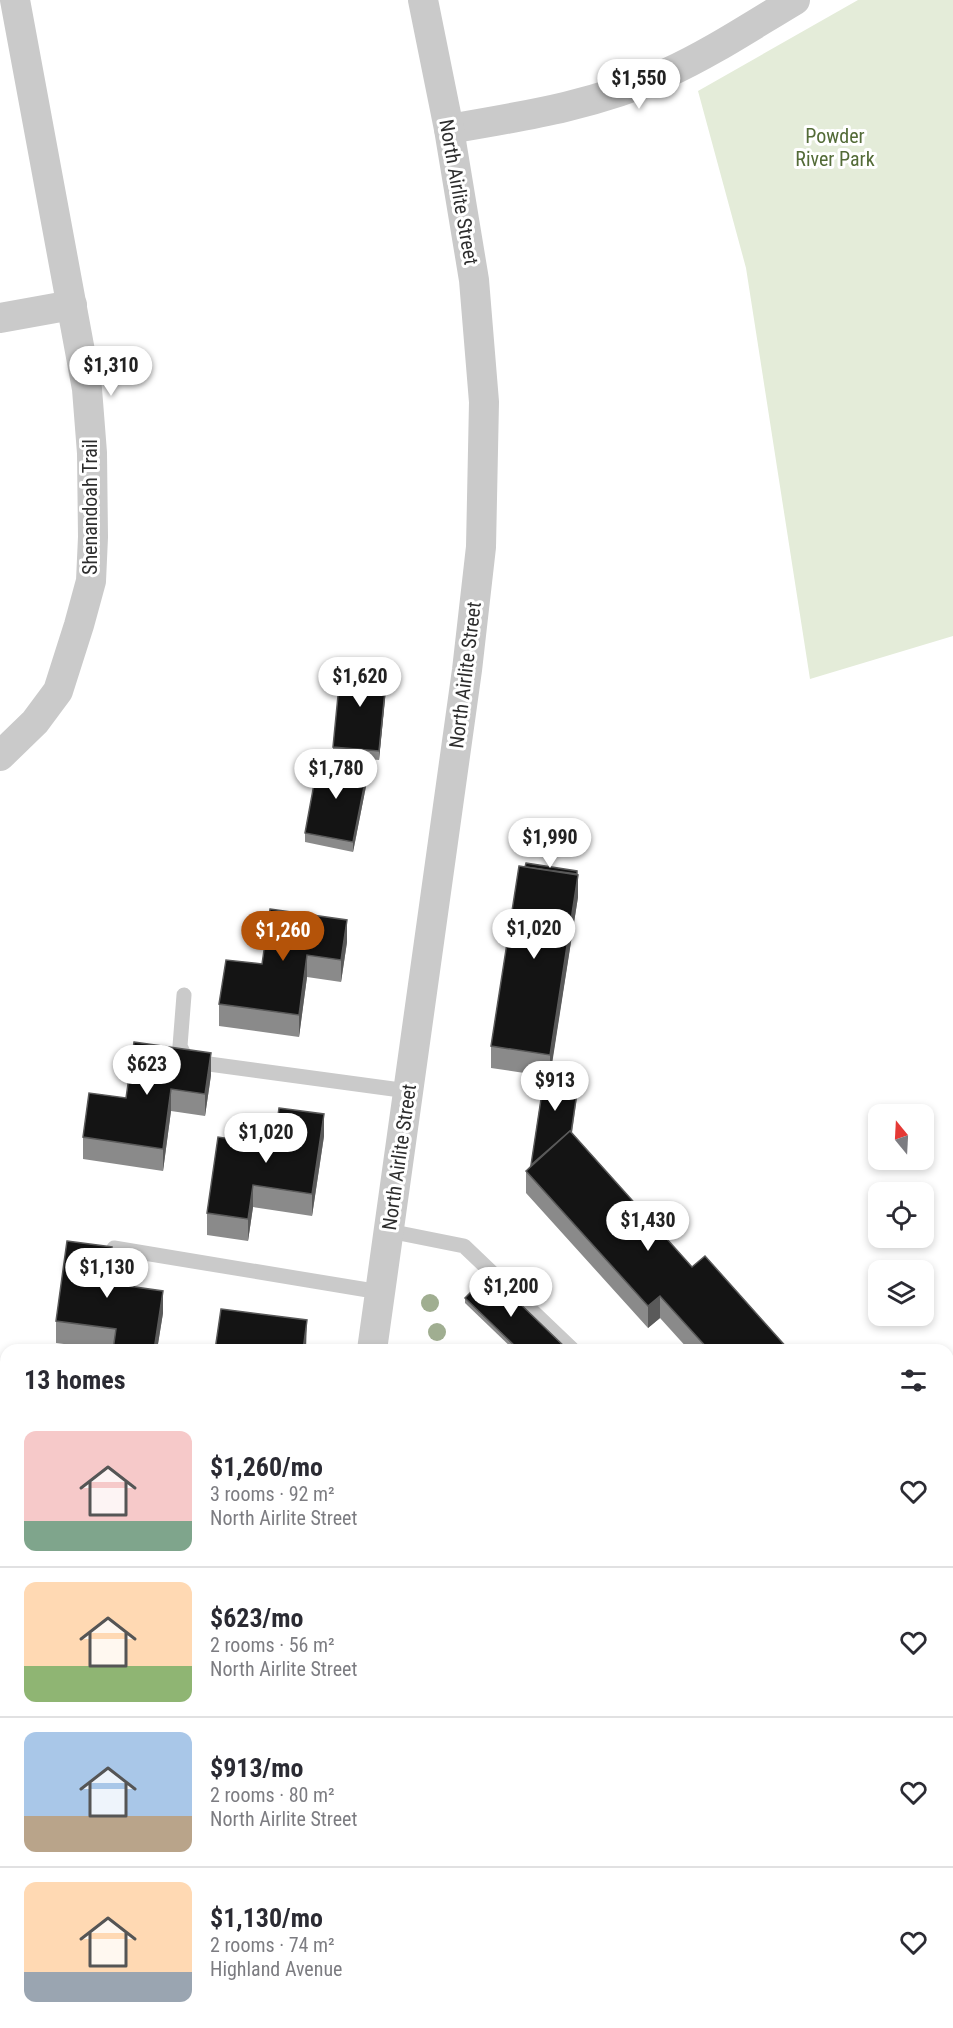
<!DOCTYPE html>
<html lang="en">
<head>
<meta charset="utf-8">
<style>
	body { margin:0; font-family:"Roboto Condensed",sans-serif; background:#f7f7f7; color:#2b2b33; height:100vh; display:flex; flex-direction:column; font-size:22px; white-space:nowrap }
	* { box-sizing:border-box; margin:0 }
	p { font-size:20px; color:#7c7c81 }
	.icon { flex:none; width:33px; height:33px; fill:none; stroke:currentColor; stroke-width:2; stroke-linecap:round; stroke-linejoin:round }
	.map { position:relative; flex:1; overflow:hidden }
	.panel { position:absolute; left:0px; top:1344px; width:954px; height:684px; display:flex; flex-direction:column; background:#fff; border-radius:18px 18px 0 0; box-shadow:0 3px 9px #0003 }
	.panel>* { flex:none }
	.needle { width:39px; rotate:342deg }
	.controls { position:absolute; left:868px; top:1104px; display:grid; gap:12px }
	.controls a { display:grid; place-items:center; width:66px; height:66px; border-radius:12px; background:#fff; box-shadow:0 3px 9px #0003; font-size:30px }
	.price { position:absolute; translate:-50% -51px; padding:0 14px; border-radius:21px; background:#fff; color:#222; font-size:20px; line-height:39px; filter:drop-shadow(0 2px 3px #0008) }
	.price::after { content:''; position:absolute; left:50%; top:36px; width:18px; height:14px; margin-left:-9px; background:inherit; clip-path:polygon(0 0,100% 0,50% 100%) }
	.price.on { background:#b45309; color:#fff }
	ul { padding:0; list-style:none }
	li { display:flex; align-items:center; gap:18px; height:150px; padding:0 24px }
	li+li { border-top:2px solid #e1e1e2 }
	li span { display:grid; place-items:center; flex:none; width:168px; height:120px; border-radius:12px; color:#555 }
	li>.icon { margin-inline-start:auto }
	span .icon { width:72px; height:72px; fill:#fffc; stroke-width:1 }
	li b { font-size:26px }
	h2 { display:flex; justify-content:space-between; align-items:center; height:72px; padding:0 24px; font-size:26px }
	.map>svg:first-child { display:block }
	.green { fill:#e4ecd9 }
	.water { fill:#c3dfed }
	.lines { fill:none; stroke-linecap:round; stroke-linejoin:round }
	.service { stroke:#cacaca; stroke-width:15 }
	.minor { stroke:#cacaca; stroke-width:30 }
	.secondary { stroke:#b7b7b7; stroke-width:33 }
	.tree { fill:#a0ae91 }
	.wall { fill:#8a8a8a }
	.shaded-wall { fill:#5a5a5a }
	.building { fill:#141414; stroke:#5a5a5a; stroke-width:1.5 }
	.labels { text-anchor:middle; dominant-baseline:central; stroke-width:6; stroke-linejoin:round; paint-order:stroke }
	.park-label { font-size:20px; fill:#536b37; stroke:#fff }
	.street-label { font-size:20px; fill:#2d2d2d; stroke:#fff }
</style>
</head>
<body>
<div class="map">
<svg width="953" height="2028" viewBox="0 0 953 2028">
	<rect width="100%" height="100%" fill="#fff"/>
	<polygon class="green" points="858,0 953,0 953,636 810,679 746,268 698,91"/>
	<g class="water">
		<polygon points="948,1618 953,1620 953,1784 948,1792"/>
		<polygon points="513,2022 702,2022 702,2028 516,2028"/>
	</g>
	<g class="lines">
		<g class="service">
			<polyline points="184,995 180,1046 187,1061 408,1091"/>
			<polyline points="389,1231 464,1246 573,1350"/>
			<polyline points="114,1248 380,1292"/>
		</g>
		<g class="minor">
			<path d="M449,129C525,116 596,105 667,73C711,53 753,25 795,0"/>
			<polyline points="0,318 72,305"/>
			<polyline points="0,756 35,722 58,691 79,625 91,581 93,537 92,453 87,389 15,0"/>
			<polyline points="372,1350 467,670 481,547 484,402 474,280 449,129 423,0"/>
			<polyline points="0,1824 6,1825"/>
			<polyline points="416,2022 419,2028"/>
		</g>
		<g class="secondary">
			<polyline points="0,1478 6,1479"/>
			<polyline points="948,1543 953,1543"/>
		</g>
	</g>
	<g class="tree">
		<circle cx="430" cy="1303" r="9"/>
		<circle cx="437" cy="1332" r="9"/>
	</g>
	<g class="wall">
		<polygon points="387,679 379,760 333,756 333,747"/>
		<polygon points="368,776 353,852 305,842 305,833"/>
		<polygon points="525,867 577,874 578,897 550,1074 579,1083 572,1133 692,1267 789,1350 689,1350 660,1318 648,1328 526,1193 526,1171 531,1165 544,1076 491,1068 491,1046"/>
		<polygon points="347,942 341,982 307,977 299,1037 219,1026 219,1004 262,964"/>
		<polygon points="211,1075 205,1116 171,1111 163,1171 83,1159 83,1137 126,1098"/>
		<polygon points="324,1136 312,1216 253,1207 248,1241 207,1235 207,1213 274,1145"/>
		<polygon points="112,1269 110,1284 163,1313 157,1350 111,1350 56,1343 56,1321"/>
		<polygon points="465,1298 568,1350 514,1350 465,1303"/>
	</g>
	<g class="shaded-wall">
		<polygon points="387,670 387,679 379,760 379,751"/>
		<polygon points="368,767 368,776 353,852 353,842"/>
		<polygon points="578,875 578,897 550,1077 550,1055"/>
		<polygon points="347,920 347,942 341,982 341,960"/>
		<polygon points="307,955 307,977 299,1037 299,1015"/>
		<polygon points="211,1053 211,1075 205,1116 205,1094"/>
		<polygon points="171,1089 171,1111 163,1171 163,1149"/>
		<polygon points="324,1114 324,1136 312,1216 312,1194"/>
		<polygon points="253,1185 253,1207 248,1241 248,1219"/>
		<polygon points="112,1247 112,1269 107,1305 107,1283"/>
		<polygon points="163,1291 163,1313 157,1350 154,1350"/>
		<polygon points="660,1296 660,1318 648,1328 648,1306"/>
		<polygon points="307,1320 306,1350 303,1350"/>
	</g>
	<g class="building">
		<polygon points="341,665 387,670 379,751 333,747"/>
		<polygon points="319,757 368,767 353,842 305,833"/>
		<polygon points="526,863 577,871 577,874 525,867"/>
		<polygon points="519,866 578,875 550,1055 491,1046"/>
		<polygon points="270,909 347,920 341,960 307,955 299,1015 219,1004 226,960 262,964"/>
		<polygon points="134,1042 211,1053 205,1094 171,1089 163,1149 83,1137 89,1093 126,1098"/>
		<polygon points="545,1073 579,1078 571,1133 570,1131 531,1165"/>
		<polygon points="279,1108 324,1114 312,1194 253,1185 248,1219 207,1213 218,1137 274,1145"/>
		<polygon points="570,1131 692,1267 705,1256 789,1350 709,1350 660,1296 648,1306 526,1171"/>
		<polygon points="67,1241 112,1247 107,1283 163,1291 154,1350 113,1350 116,1329 56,1321"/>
		<polygon points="489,1274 568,1350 519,1350 465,1298"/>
		<polygon points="221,1309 307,1320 303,1350 215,1350"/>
	</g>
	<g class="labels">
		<g class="park-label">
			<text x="835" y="136">Powder<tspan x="835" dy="23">River Park</tspan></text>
		</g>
		<g class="street-label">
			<text transform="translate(459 192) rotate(80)">North Airlite Street</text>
			<text transform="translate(90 507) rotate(-90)">Shenandoah Trail</text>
			<text transform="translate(465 675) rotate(-83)">North Airlite Street</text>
			<text transform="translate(399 1157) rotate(-82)">North Airlite Street</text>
		</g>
	</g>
</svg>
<div class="controls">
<a><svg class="needle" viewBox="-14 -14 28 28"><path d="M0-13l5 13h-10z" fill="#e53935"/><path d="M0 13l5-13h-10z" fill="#7c7c81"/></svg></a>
<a><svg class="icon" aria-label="locate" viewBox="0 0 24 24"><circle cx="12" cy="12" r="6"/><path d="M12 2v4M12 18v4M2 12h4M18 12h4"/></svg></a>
<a><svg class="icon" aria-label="layers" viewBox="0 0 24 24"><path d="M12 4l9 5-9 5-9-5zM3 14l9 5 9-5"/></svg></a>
</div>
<b class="price" style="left:639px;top:110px">$1,550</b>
<b class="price" style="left:111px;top:397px">$1,310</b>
<b class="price" style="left:360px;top:708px">$1,620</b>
<b class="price" style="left:336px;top:800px">$1,780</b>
<b class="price" style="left:550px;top:869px">$1,990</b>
<b class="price" style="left:534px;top:960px">$1,020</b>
<b class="price on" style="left:283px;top:962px">$1,260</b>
<b class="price" style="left:147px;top:1096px">$623</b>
<b class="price" style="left:555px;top:1112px">$913</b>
<b class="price" style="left:266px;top:1164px">$1,020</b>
<b class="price" style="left:648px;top:1252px">$1,430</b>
<b class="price" style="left:107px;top:1299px">$1,130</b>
<b class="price" style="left:511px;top:1318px">$1,200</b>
<section class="panel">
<h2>13 homes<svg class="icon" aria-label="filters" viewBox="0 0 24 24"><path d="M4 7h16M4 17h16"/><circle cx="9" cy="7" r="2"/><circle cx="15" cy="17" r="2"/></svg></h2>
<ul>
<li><span style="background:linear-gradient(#f6c9c9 75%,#7fa58c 0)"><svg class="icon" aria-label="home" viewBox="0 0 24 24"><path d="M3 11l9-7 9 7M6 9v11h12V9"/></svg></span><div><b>$1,260/mo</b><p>3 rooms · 92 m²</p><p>North Airlite Street</p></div><svg class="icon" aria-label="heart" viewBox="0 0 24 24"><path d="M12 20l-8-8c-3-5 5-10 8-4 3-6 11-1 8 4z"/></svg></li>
<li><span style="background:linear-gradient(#ffd9b3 70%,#8fb573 0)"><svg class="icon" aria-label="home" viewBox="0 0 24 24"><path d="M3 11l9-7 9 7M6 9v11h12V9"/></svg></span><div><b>$623/mo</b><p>2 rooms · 56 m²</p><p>North Airlite Street</p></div><svg class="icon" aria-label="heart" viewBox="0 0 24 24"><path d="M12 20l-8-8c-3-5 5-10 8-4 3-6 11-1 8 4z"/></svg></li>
<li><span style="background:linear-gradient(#a9c7e8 70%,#b9a48a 0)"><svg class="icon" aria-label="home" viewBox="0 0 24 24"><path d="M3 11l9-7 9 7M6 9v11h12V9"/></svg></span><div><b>$913/mo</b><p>2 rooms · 80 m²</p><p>North Airlite Street</p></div><svg class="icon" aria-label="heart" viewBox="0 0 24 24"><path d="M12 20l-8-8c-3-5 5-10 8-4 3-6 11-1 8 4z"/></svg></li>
<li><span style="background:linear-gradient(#ffd9b3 75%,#9aa5b1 0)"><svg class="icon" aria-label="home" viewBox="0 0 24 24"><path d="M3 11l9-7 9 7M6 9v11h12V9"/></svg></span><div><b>$1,130/mo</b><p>2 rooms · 74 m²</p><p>Highland Avenue</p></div><svg class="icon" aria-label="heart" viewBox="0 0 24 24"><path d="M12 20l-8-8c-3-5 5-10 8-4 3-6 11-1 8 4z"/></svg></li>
</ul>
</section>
</div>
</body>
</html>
